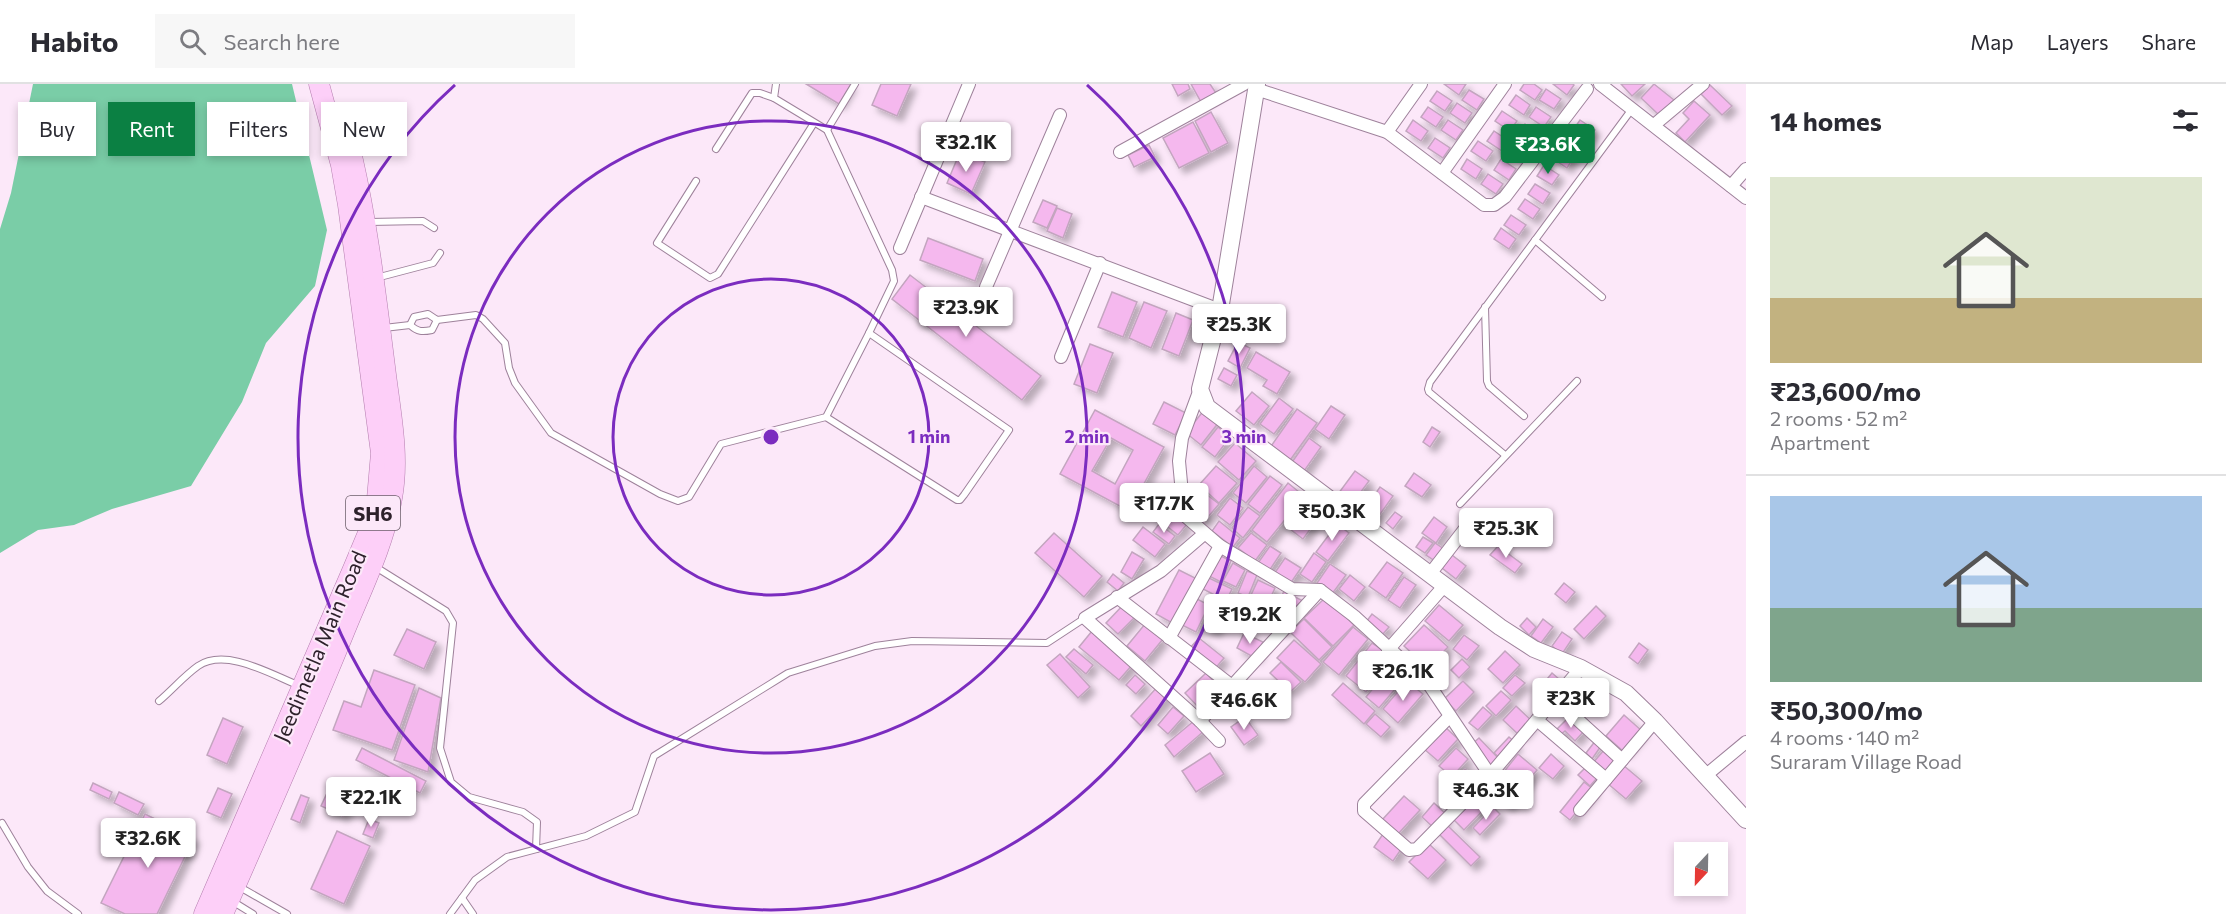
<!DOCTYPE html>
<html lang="en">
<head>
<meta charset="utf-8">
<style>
	body { margin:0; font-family:Commissioner,sans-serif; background:#f7f7f7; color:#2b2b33; height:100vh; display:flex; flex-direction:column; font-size:22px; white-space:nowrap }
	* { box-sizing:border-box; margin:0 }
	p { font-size:20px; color:#7c7c81 }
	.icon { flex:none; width:33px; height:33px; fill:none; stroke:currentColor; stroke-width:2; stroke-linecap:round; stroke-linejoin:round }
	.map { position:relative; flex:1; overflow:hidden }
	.panel { display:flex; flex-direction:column; background:#fff; width:480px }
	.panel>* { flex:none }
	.guide { position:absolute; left:18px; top:18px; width:570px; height:54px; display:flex; gap:12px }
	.needle { width:39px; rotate:202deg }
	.fabs { position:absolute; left:1674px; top:758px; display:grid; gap:12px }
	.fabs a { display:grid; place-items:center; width:54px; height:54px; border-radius:0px; background:#fff; box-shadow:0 3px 9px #0003; font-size:30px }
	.price { position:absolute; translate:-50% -51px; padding:0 14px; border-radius:6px; background:#fff; color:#222; font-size:20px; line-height:39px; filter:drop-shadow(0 2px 3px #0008) }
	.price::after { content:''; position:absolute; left:50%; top:36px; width:18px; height:14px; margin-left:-9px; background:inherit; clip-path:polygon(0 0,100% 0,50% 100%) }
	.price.current { background:#0b8043; color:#fff }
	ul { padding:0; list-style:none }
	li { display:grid; align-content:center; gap:12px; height:318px; padding:0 24px }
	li+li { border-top:2px solid #e1e1e2 }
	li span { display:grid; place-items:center; height:186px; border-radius:0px; color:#555 }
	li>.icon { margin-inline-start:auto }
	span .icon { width:108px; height:108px; fill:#fffc; stroke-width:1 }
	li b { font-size:26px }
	h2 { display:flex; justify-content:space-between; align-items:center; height:72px; padding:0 24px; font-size:26px }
	.pill { padding:0 21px; border-radius:0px; background:#fff; box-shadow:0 3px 9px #0003; font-size:21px; line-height:54px }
	.pill.current { background:#0b8043; color:#fff }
	header { display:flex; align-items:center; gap:36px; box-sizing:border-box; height:84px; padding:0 30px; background:#fff; border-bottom:2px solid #e1e1e2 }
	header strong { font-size:28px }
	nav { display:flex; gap:33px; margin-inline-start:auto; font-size:21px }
	.search { width:420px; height:54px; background:#f7f7f7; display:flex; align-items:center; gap:15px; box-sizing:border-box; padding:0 21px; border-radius:0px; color:#7c7c81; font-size:22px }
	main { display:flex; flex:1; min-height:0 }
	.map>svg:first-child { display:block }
	.forest { fill:#7acda7 }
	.building { fill:#f5b8ee; stroke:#c3a5bf; stroke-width:1.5; fill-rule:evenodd; filter:url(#shadow) }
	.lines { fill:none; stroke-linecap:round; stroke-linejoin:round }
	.service-casing { stroke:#9e829b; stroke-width:8 }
	.minor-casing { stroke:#9e829b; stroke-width:14 }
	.secondary-casing { stroke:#9e829b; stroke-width:18 }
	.primary-casing { stroke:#b47dae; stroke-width:21 }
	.service { stroke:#fff; stroke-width:6 }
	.minor { stroke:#fff; stroke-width:12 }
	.secondary { stroke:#fff; stroke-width:16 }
	.primary { stroke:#fdcff8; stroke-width:20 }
	.ring { fill:none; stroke:#7b2cbf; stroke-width:3 }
	.labels { text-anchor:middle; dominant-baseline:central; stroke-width:4.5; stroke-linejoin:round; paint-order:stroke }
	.shield { fill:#fce8f9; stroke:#6b5d69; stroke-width:1.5 }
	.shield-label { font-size:20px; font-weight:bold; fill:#2d212b }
	.street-label { font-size:21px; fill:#2d212b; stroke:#fce8f9 }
	.centre { fill:#7b2cbf; stroke:#fce8f9; stroke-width:3 }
	.ring-label { font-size:18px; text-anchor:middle; font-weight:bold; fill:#7b2cbf; stroke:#fce8f9; stroke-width:4.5; stroke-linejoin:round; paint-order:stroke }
</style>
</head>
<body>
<header>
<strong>Habito</strong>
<div class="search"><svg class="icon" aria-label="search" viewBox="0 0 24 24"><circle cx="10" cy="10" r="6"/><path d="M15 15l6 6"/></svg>Search here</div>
<nav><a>Map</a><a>Layers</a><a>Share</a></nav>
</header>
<main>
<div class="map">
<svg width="1746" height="830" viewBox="0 0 1746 830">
	<defs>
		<filter id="shadow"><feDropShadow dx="5.5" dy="5.5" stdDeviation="3" flood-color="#0004"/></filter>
	</defs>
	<rect width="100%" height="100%" fill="#fce8f9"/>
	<polygon class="forest" points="33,0 292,0 327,146 315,202 266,259 242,318 191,402 112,425 74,441 38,446 0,469 0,145 11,109"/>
	<g class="building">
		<polygon points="806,0 851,0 839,20"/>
		<polygon points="881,0 911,0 897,32 872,21"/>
		<polygon points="1172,0 1188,0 1190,5 1178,12"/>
		<polygon points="1191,0 1210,0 1216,9 1201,18"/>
		<polygon points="1444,0 1466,0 1459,11"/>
		<polygon points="1524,0 1534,0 1542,6 1535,16 1520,6"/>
		<polygon points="1553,0 1573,0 1574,1 1567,11"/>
		<polygon points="1621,0 1645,0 1632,12"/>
		<polygon points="1654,0 1674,16 1659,31 1641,14"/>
		<polygon points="1710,1 1732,22 1722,31 1701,10"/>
		<polygon points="1546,5 1561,15 1554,25 1539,16"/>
		<polygon points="1469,6 1484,15 1477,26 1462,16"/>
		<polygon points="1437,7 1452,17 1445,27 1430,17"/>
		<polygon points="1516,11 1530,21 1524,31 1509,21"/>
		<polygon points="1694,17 1710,31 1685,58 1676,49 1689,35 1683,29"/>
		<polygon points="1457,19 1472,29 1465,39 1450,29"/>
		<polygon points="1428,23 1443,33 1436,43 1421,33"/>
		<polygon points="1536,23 1551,33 1544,43 1529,33"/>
		<polygon points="1502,27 1517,37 1510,47 1495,37"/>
		<polygon points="1211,28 1228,59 1211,68 1195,37"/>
		<polygon points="1413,36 1428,47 1421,57 1406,47"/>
		<polygon points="1448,36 1463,46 1456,56 1441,46"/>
		<polygon points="1580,36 1595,46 1588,56 1573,46"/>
		<polygon points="1193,38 1209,69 1179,84 1163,54"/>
		<polygon points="1525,40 1540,50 1533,60 1518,50"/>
		<polygon points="1494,47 1509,57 1502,67 1487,57"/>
		<polygon points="1570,47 1585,57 1578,67 1563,57"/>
		<polygon points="1435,54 1450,64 1443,74 1428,64"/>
		<polygon points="1512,55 1527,65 1520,75 1505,65"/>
		<polygon points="1478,57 1493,67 1486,77 1471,67"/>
		<polygon points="1149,61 1155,73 1134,83 1128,71"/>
		<polygon points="1559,63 1574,73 1567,84 1552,74"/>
		<polygon points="960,68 985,78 971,110 947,99"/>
		<polygon points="1467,75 1482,85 1476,95 1461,85"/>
		<polygon points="1501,75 1516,85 1509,96 1494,86"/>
		<polygon points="1544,81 1559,91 1552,101 1537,92"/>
		<polygon points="1488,90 1503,100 1496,110 1481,100"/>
		<polygon points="1535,100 1550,109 1543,120 1528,110"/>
		<polygon points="1525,115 1540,125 1533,135 1518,125"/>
		<polygon points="1043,116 1057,122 1047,144 1033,138"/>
		<polygon points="1057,124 1072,130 1063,154 1047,147"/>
		<polygon points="1511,131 1526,141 1519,151 1504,141"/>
		<polygon points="1501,144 1516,155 1509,165 1494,155"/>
		<polygon points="928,154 983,175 975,197 920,176"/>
		<polygon points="910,191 1041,292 1022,316 892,215"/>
		<polygon points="1112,208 1137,218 1123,253 1098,243"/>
		<polygon points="1144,218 1167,227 1151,264 1129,254"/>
		<polygon points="1176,229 1193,236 1179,272 1162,265"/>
		<polygon points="1238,258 1250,264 1240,284 1228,277"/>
		<polygon points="1090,260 1113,269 1097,309 1074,300"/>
		<polygon points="1256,268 1290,288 1277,310 1263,302 1267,296 1247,284"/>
		<polygon points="1224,284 1237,291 1231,302 1218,295"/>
		<polygon points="1252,308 1269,322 1254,341 1236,327"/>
		<polygon points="1279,314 1293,325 1274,350 1260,340"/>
		<polygon points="1164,318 1186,329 1175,351 1153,340"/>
		<polygon points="1331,322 1345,331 1329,355 1315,345"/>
		<polygon points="1297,325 1317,339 1288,379 1269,365"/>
		<path d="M1095,326L1164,363L1129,427L1060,390ZM1111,354L1133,366L1115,400L1092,387Z"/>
		<polygon points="1204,326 1219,338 1201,361 1186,349"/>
		<polygon points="1218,343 1230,353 1215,373 1202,363"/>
		<polygon points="1432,343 1440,348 1430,363 1423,358"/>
		<polygon points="1309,354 1321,363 1302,390 1290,381"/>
		<polygon points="1235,359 1256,377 1239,396 1218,378"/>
		<polygon points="1216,382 1237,399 1219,419 1199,401"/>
		<polygon points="1254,382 1267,393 1246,419 1233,409"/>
		<polygon points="1355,387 1369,397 1352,420 1338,410"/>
		<polygon points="1414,389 1431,401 1422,413 1405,402"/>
		<polygon points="1270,392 1282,401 1260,429 1248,420"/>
		<polygon points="1288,399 1304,412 1267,458 1252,446"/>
		<polygon points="1380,403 1393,412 1376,436 1363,427"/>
		<polygon points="1169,407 1180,415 1173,425 1162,418"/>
		<polygon points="1202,407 1219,420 1203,439 1187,427"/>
		<polygon points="1309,413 1325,425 1303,455 1286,442"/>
		<polygon points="1230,414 1243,424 1230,441 1217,431"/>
		<polygon points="1248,423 1260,432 1243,454 1232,444"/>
		<polygon points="1168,425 1187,440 1178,451 1159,436"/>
		<polygon points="1395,428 1402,433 1393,445 1386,439"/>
		<polygon points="1434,433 1447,443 1436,459 1422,449"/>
		<polygon points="1219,437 1240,454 1233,463 1212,447"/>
		<polygon points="1159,440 1175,452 1169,460 1153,448"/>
		<polygon points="1337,440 1349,449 1328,477 1316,468"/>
		<polygon points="1143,443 1165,460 1155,473 1133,456"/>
		<polygon points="1054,449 1102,492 1084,513 1035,469"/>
		<polygon points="1251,449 1267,461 1255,477 1238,464"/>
		<polygon points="1423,453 1433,459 1425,469 1416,463"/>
		<polygon points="1435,459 1444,465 1435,477 1426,471"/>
		<polygon points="1270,462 1281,469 1269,487 1258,479"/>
		<polygon points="1498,462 1522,480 1515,489 1490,471"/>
		<polygon points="1132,468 1144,475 1132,495 1121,488"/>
		<polygon points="1314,469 1326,478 1312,498 1300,490"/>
		<polygon points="1219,471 1231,477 1221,498 1209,492"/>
		<polygon points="1452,471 1466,482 1456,495 1442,484"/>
		<polygon points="1285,474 1301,484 1290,500 1274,490"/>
		<polygon points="1387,478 1403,489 1386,514 1369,502"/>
		<polygon points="1233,479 1245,486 1236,503 1223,497"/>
		<polygon points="1330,480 1346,491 1332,510 1317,499"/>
		<polygon points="1179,486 1197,495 1174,540 1156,530"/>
		<polygon points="1247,487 1257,491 1248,513 1238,509"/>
		<polygon points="1113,490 1124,499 1118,507 1107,498"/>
		<polygon points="1350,491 1365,503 1354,517 1339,505"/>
		<polygon points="1404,493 1416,501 1400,524 1388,516"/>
		<polygon points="1209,494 1232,505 1226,517 1203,505"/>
		<polygon points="1258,496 1275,504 1262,532 1245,524"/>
		<polygon points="1564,499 1575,508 1566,519 1555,510"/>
		<polygon points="1284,507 1303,517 1297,530 1278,520"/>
		<polygon points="1193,513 1209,521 1196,548 1180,540"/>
		<polygon points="1326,513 1354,541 1333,562 1304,534"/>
		<polygon points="1124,520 1136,532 1118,550 1106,539"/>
		<polygon points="1439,521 1463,541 1449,557 1425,537"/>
		<polygon points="1596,522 1606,532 1584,555 1574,545"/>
		<polygon points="1212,524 1223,529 1215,547 1204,542"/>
		<polygon points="1274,528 1287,534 1280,546 1268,540"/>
		<polygon points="1372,530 1389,543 1383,550 1366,538"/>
		<polygon points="1527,534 1536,543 1529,551 1520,542"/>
		<polygon points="1304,535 1332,563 1319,576 1290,548"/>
		<polygon points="1543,535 1553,543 1541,559 1531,552"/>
		<polygon points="1145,540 1163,555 1145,577 1127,562"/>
		<polygon points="1424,541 1448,563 1428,584 1404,562"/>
		<polygon points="1353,543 1368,555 1339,591 1323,578"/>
		<polygon points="407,545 436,558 424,585 394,571"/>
		<polygon points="1092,547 1133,580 1119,596 1079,563"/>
		<polygon points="1562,548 1572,555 1562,570 1552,562"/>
		<polygon points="1244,549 1263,558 1255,574 1237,564"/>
		<polygon points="1464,551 1479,562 1467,576 1453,565"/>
		<polygon points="1199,554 1224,574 1214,586 1189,565"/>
		<polygon points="1294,556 1321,580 1305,598 1277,574"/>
		<polygon points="1372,559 1386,568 1391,575 1366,608 1346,592"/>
		<polygon points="1639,559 1648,566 1638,580 1629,573"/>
		<polygon points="1074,565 1093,581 1086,590 1066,573"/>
		<polygon points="1505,567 1520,581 1503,599 1488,585"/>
		<polygon points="1060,570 1090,603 1078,614 1047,581"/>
		<polygon points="1462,575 1470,583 1459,594 1451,586"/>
		<polygon points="1281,578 1301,598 1290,608 1270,589"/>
		<polygon points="374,586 415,601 392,666 333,646 344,617 361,623"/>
		<polygon points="1387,587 1401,598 1379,624 1366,613"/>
		<polygon points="1206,589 1220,604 1199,624 1185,609"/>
		<polygon points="1552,589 1565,600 1556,611 1543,600"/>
		<polygon points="1135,591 1145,600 1136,610 1126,601"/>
		<polygon points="1515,591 1525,599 1512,612 1503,604"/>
		<polygon points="1407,597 1423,610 1398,639 1383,625"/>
		<polygon points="1463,597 1474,608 1456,627 1444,615"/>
		<polygon points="1343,599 1375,627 1364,640 1332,611"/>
		<polygon points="1159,601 1170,611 1141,642 1131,632"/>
		<polygon points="419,604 441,614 428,688 394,676"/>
		<polygon points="1501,607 1511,616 1496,632 1486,622"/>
		<polygon points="1516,622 1533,638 1520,652 1503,636"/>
		<polygon points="1173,623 1184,632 1168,650 1158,641"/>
		<polygon points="1483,623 1492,631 1478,646 1469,639"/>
		<polygon points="1375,630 1390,643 1381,653 1366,640"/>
		<polygon points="1624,631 1642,647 1624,668 1606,652"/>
		<polygon points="1570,632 1585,646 1575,657 1565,647 1559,652 1555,647"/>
		<polygon points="1245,633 1258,651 1244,661 1231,643"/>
		<polygon points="223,634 243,643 227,680 207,671"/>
		<polygon points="1195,636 1204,647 1174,673 1165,661"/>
		<polygon points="1444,642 1458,655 1438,677 1424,665"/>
		<polygon points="1509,653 1517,660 1502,676 1494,669"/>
		<polygon points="1479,654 1500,676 1492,683 1471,661"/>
		<polygon points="1596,656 1601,662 1592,675 1586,669"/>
		<polygon points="362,664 426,697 420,709 356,676"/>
		<polygon points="1456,664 1468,675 1452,693 1439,682"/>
		<polygon points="1604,666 1616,676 1606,691 1592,680"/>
		<polygon points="1210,669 1224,690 1196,708 1182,687"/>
		<polygon points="1518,670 1537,686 1508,722 1499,714 1501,712 1491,704"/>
		<polygon points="1551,670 1564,682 1553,695 1539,684"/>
		<polygon points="1623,681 1642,697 1626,715 1607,699"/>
		<polygon points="1586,683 1597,694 1590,702 1578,691"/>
		<polygon points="1465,685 1478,696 1469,707 1455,695"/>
		<polygon points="1584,698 1594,706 1570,736 1560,728"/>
		<polygon points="93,699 112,708 109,715 90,706"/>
		<polygon points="218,704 232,710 221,734 207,728"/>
		<polygon points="328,707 350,717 343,732 321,722"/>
		<polygon points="119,708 144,720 138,731 114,719"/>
		<polygon points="1479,709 1490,719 1464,746 1454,736"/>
		<polygon points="301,711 309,714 300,739 291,735"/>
		<polygon points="1404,712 1420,726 1398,750 1382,736"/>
		<polygon points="1434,719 1448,732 1436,746 1422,733"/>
		<polygon points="1493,723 1500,730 1480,751 1473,744"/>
		<polygon points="145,730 194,754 157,830 125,830 101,819"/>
		<polygon points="369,735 379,739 373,754 363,750"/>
		<polygon points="1447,741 1480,773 1471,782 1438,749"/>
		<polygon points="337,747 370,762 344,820 311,805"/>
		<polygon points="1383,750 1402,764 1393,777 1374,763"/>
		<polygon points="1428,759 1446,776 1428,795 1409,778"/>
	</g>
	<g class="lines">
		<defs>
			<g id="service">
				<polyline points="776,0 774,14 827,46 892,186 894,197 869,249 1009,346 964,411 960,416 957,416 826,333"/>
				<polyline points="827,46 855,0"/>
				<polyline points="716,65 752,9 760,9 774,14"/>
				<polyline points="696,97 657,159 710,194 718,190 814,39"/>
				<polyline points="369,138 423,137 434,144"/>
				<polyline points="1535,156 1602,213"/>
				<polyline points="376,194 433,179 440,169"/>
				<polyline points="1485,223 1487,297 1489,302 1524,332"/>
				<polyline points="410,241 414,233 428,230 437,236 476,231 483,235 505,259 509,284 515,299 551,349 660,410 678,417 689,413 721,360 826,333 869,249"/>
				<path d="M384,244L410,241C418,248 422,248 432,246L437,236"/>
				<polyline points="1505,371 1429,308 1428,305 1430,298 1632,25"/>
				<polyline points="1460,420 1577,297"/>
				<polyline points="374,482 446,527 453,539 440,664 451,698 469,713 523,728 537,738 536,765"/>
				<path d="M159,617C172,606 184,592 198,582C226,563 272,591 300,602"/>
				<polyline points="2,739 28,783 47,807 78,830"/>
				<polyline points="238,802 287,830"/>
				<polyline points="462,814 473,830"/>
				<polyline points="232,817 253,830"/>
				<polyline points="450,830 475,796 507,773 586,752 635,728 654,672 788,589 875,562 912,557 1047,559 1085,534"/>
			</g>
			<g id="minor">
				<polyline points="1600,0 1746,114"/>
				<polyline points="1256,5 1387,48 1484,121 1494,121 1505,113 1587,5"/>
				<polyline points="1654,41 1703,0"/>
				<polyline points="1387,48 1421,0"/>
				<polyline points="1120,68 1244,0"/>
				<polyline points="1442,89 1505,0"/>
				<polyline points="1731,102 1746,85"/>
				<polyline points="921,113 1220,226"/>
				<polyline points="900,164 969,0"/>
				<polyline points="986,203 1060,31"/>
				<polyline points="1061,273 1100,179"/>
				<polyline points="1200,305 1182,354 1179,377 1184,431 1220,462 1292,505 1320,506 1354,532 1430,602 1490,691"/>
				<polyline points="1204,450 1161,487 1085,534 1200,637 1320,506"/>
				<polyline points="1430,490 1471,437"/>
				<polyline points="1117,513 1232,602"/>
				<polyline points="1169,554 1220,462"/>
				<polyline points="1388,566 1445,501"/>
				<polyline points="1555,615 1622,676"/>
				<polyline points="1450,632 1364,720 1364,727 1409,766 1417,765 1490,691 1581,584"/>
				<polyline points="1537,636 1606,695"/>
				<polyline points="1200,637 1219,657"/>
				<polyline points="1705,692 1746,658"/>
				<polyline points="1580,726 1655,637"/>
			</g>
			<polyline id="secondary" points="1257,0 1220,226 1200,305 1207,323 1500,543 1534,565 1581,584 1626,609 1655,637 1746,736"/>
			<g id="primary">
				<polyline points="204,830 353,485 368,449 377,415 381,369 348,121 341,81 319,0"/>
				<path d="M223,830C264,737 305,644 343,551C361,506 384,461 392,414C400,371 390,326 385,283C376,212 368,142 352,72"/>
			</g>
		</defs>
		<use href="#service" class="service-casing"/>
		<use href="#minor" class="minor-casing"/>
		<use href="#secondary" class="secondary-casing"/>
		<use href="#primary" class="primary-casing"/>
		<use href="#service" class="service"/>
		<use href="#minor" class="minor"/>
		<use href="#secondary" class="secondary"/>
		<use href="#primary" class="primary"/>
	</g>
	<g class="ring">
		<circle cx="771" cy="353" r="158"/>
		<circle cx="771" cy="353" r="316"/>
		<path d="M1087 1A473 473 0 1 1 455 1"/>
	</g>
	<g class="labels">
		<rect class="shield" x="346" y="412" width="54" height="34" rx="4.5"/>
		<g class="shield-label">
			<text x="373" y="429">SH6</text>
		</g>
		<g class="street-label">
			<text transform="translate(319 562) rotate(-67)">Jeedimetla Main Road</text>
		</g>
	</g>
	<circle cx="771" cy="353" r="9" class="centre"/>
	<g class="ring-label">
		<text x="929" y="359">1 min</text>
		<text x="1087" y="359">2 min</text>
		<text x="1244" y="359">3 min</text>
	</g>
</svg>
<div class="fabs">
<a><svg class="needle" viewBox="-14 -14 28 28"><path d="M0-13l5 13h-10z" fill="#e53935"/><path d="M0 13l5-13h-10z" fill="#7c7c81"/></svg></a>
</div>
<b class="price" style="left:966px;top:89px">₹32.1K</b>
<b class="price current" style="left:1548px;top:91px">₹23.6K</b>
<b class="price" style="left:966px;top:254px">₹23.9K</b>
<b class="price" style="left:1239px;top:271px">₹25.3K</b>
<b class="price" style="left:1164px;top:450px">₹17.7K</b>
<b class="price" style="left:1332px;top:458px">₹50.3K</b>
<b class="price" style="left:1506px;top:475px">₹25.3K</b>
<b class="price" style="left:1250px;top:561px">₹19.2K</b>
<b class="price" style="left:1403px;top:618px">₹26.1K</b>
<b class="price" style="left:1571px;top:645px">₹23K</b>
<b class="price" style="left:1244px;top:647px">₹46.6K</b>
<b class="price" style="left:1486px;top:737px">₹46.3K</b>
<b class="price" style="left:371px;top:744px">₹22.1K</b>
<b class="price" style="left:148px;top:785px">₹32.6K</b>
<div class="guide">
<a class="pill">Buy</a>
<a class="pill current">Rent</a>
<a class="pill">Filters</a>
<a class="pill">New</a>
</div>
</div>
<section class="panel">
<h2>14 homes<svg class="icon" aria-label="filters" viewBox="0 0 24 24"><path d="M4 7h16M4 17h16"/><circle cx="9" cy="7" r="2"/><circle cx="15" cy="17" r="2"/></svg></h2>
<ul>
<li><span style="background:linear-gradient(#dfe7d0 65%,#c2b280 0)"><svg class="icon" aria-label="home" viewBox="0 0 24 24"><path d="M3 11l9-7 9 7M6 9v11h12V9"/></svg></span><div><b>₹23,600/mo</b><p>2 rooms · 52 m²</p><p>Apartment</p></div></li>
<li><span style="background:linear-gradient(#a9c7e8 60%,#7fa58c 0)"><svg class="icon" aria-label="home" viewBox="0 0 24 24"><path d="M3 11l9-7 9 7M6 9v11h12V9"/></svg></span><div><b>₹50,300/mo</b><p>4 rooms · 140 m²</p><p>Suraram Village Road</p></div></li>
</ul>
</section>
</main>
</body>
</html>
